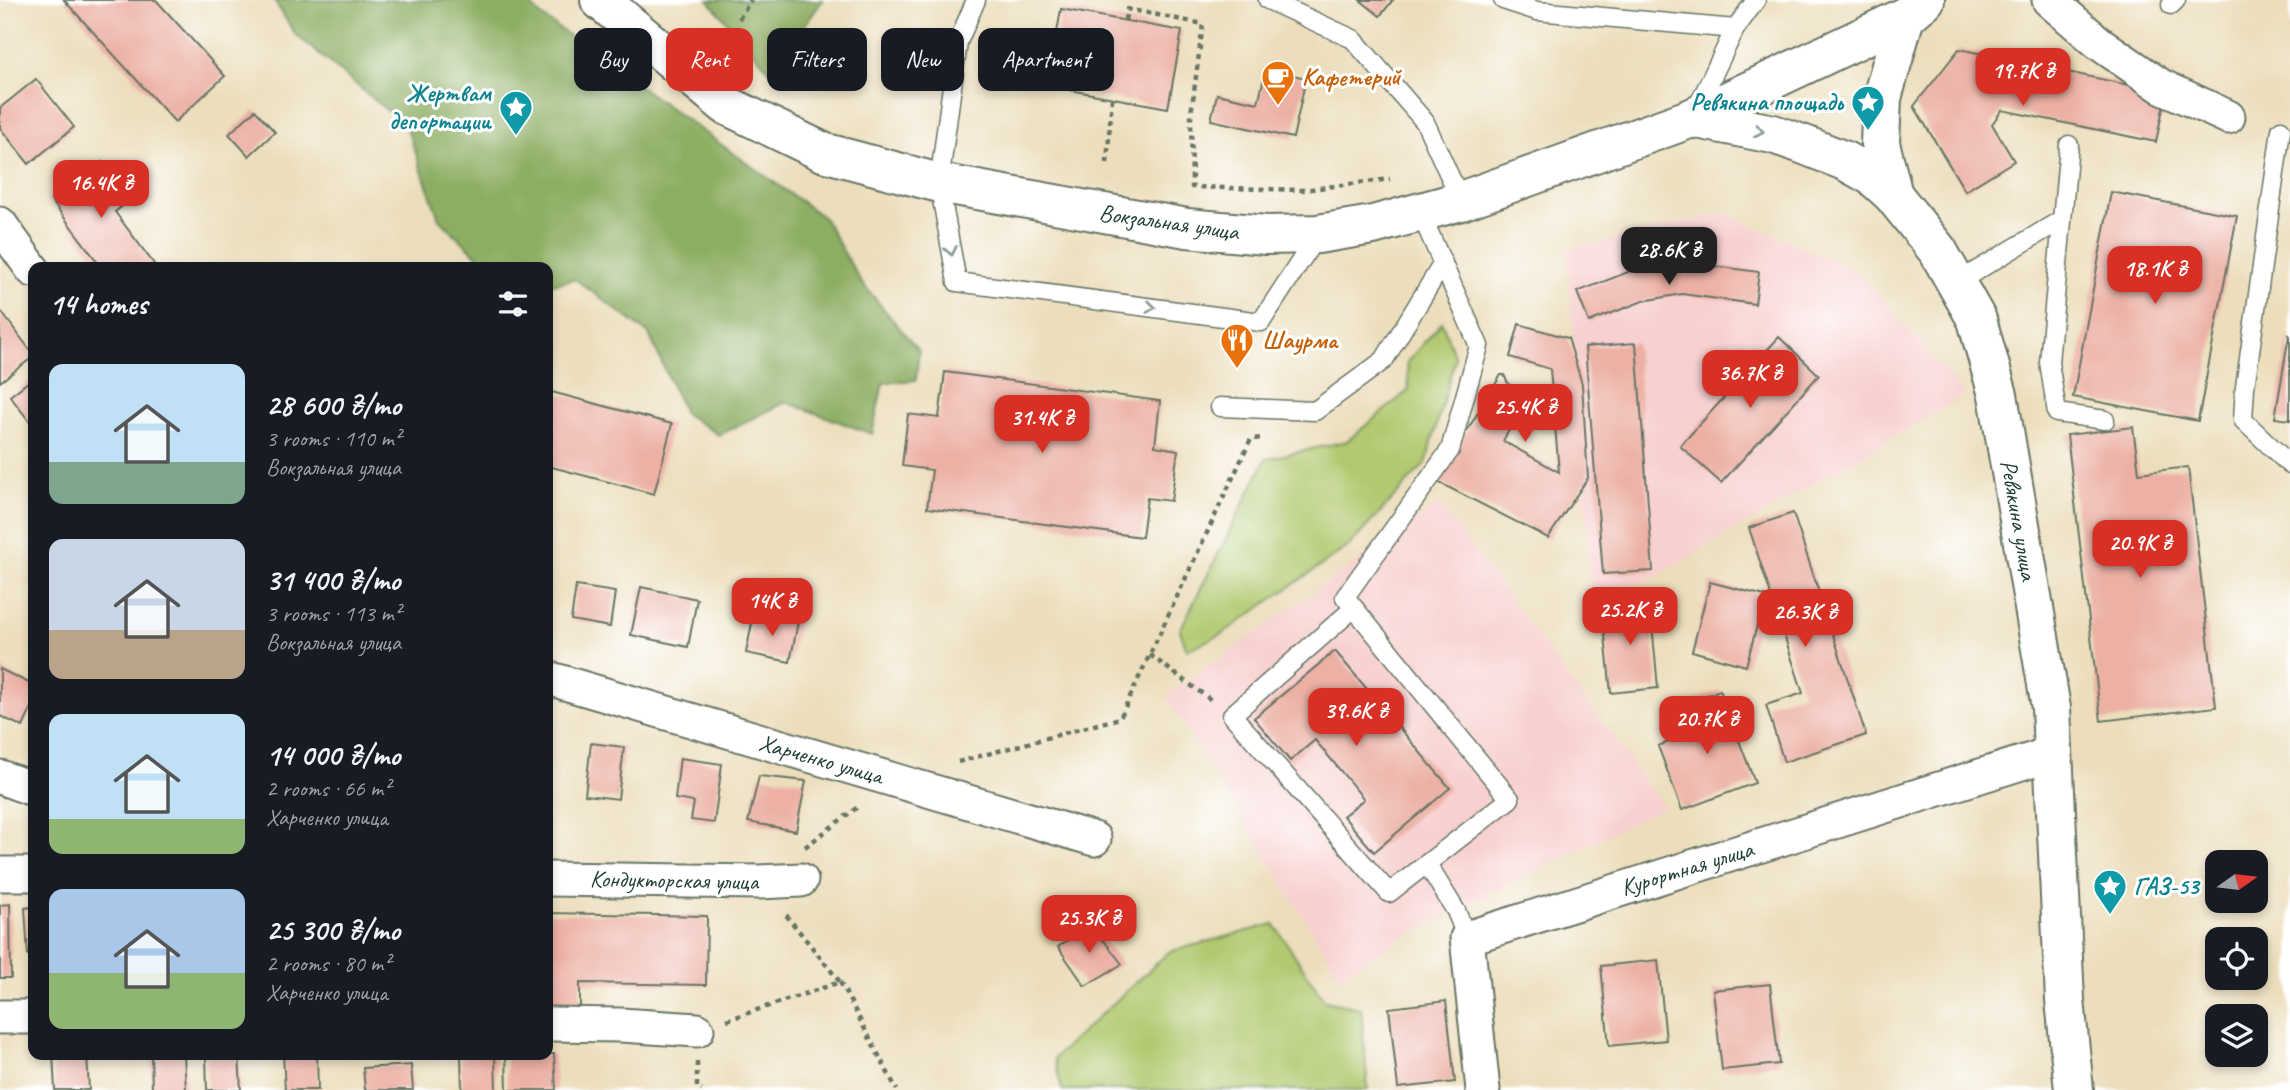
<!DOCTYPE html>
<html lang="en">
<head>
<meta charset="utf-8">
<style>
	body { margin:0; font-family:Caveat,sans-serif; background:#20242c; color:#f1f3f6; height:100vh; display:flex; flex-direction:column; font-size:26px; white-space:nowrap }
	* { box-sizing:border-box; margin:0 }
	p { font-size:23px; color:#9ea1a6 }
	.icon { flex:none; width:38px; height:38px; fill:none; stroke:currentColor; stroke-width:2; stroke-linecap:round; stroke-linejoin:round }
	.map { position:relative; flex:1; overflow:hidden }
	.details { position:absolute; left:28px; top:262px; width:525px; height:798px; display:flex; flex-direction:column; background:#171b24; border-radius:14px; box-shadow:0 4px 10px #0003 }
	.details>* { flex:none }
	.top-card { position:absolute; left:574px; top:28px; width:665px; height:63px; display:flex; gap:14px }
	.needle { width:46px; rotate:76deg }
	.tools { position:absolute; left:2205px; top:850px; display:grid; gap:14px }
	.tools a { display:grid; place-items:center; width:63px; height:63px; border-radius:14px; background:#171b24; box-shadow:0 4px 10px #0003; font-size:35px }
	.price { position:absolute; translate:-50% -60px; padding:0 16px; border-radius:14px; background:#d93025; color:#fff; font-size:23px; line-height:46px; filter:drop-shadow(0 2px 4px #0008) }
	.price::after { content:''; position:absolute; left:50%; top:42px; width:21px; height:16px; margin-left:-10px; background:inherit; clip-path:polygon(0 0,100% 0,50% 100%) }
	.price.on { background:#222; color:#fff }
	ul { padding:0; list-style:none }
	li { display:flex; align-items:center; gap:21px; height:175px; padding:0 21px }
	li span { display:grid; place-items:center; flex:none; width:196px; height:140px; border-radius:14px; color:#555 }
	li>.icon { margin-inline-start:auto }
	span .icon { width:84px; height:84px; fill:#fffc; stroke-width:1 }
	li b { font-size:30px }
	h2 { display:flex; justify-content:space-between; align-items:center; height:84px; padding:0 21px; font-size:30px }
	.chip { padding:0 24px; border-radius:14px; background:#171b24; box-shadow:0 4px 10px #0003; font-size:24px; line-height:63px }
	.chip.on { background:#d93025; color:#fff }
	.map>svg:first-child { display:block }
	.built { fill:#f7d0cf }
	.green { fill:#b1c96f; stroke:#688352; stroke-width:2 }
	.forest { fill:#8cad62; stroke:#56754b; stroke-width:2 }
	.building { fill:#ecb0a4 }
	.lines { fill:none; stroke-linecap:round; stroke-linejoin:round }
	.service-casing { stroke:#677564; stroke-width:21 }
	.minor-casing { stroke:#677564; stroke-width:37 }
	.secondary-casing { stroke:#677564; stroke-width:42 }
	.primary-casing { stroke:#677564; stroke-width:42 }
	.path { stroke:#677564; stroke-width:4.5; stroke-dasharray:5 5; stroke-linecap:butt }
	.service { stroke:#fff; stroke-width:18 }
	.minor { stroke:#fff; stroke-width:33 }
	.secondary { stroke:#fff; stroke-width:38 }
	.primary { stroke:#fff; stroke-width:38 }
	.oneway { stroke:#8f9e9a }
	.labels { text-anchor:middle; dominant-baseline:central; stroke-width:6; stroke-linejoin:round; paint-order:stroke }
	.food-label { font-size:24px; font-weight:bold; fill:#c56008; stroke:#fff; text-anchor:start }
	.culture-label { font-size:24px; font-weight:bold; fill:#0d838f; stroke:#fff; text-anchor:end }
	.street-label { font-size:24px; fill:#1f3d34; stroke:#fff }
</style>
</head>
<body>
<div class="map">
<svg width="2290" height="1090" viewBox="0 0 2290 1090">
	<rect width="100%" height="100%" fill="#fff"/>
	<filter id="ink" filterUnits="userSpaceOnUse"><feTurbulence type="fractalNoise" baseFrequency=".0143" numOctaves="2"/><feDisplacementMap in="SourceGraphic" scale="14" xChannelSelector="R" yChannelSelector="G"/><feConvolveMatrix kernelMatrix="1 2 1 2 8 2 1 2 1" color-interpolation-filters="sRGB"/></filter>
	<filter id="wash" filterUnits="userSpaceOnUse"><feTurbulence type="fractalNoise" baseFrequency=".00686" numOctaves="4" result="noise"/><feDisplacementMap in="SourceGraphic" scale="28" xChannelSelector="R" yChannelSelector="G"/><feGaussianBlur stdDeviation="1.57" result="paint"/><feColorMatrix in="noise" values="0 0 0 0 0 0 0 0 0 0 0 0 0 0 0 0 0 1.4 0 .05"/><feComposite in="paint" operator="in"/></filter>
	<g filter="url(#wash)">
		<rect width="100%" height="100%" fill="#ecdebc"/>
		<g class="built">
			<polygon points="1723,213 1859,272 1965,395 1647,582 1591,587 1567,250"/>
			<polygon points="1439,504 1664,807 1396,941 1341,977 1166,696"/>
		</g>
		<g class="green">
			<polygon points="1442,322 1455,358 1426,463 1349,546 1222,634 1187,650 1180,630 1266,459 1347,441 1409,390 1407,362"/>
			<polygon points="1274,924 1325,1001 1361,1008 1368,1090 1062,1090 1054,1058 1169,952"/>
		</g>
		<g class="forest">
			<polygon points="274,0 526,0 540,15 824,218 861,282 919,351 916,380 883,383 872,434 786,402 719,435 684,413 649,334 575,279 548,285 548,268 490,268 439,219 406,126 295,34"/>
			<polygon points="708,0 823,0 771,72"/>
		</g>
		<g id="blocks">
			<g class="building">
				<polygon points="64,0 156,0 225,76 175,122"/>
				<polygon points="1360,0 1393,0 1380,16"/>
				<polygon points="1061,9 1182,31 1168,108 1048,86"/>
				<polygon points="1959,49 2166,93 2156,142 2002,110 1992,124 2014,161 1965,191 1914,106"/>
				<polygon points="1266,69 1306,78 1293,138 1211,120 1217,94 1258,103"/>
				<polygon points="36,79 74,127 29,164 0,128 0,108"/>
				<polygon points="255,110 275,132 249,156 229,134"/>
				<polygon points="102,162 130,200 115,212 154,264 149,268 102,268 51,200"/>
				<polygon points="2111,192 2237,216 2198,421 2073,397"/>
				<polygon points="1685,262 1759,272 1755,304 1682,294 1643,301 1589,322 1577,292 1633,270"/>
				<polygon points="0,310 33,354 33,357 0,382"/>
				<polygon points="1519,324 1568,338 1582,384 1588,478 1548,538 1436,481 1501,375 1504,375 1521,408 1503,441 1559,472 1550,369 1510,357"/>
				<polygon points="2289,335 2290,336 2290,420 2275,418"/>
				<polygon points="1779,337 1819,375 1721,483 1680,446"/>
				<polygon points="1636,343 1653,571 1603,574 1585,347"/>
				<polygon points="945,372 1160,401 1155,446 1178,450 1171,501 1147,498 1142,537 927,508 932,470 902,466 908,414 939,418"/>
				<polygon points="33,378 33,426 10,396"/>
				<polygon points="548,391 672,424 654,494 548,466"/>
				<polygon points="2133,427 2139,473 2188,467 2216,707 2101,721 2067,435"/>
				<polygon points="1793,513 1866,735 1784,762 1766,705 1803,693 1749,528"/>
				<polygon points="1710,582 1765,596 1746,666 1692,651"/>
				<polygon points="576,586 615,592 610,627 571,620"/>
				<polygon points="641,587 697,599 688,647 631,635"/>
				<polygon points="1650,602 1658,688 1611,693 1602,607"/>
				<polygon points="754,613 798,622 790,662 746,653"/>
				<polygon points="1335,651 1450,788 1374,852 1343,816 1364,799 1315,740 1290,761 1254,718"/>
				<polygon points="0,669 33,685 33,705 23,727 0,716"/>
				<polygon points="1720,690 1755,783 1682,810 1658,746 1701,730 1689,702"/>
				<polygon points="591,743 624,747 618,799 585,795"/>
				<polygon points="680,758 722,764 714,823 691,820 694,802 675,799"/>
				<polygon points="759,776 806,781 796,831 748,822"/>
				<polygon points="10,904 11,978 0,978 0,905"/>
				<polygon points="33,907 33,954 28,955 25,908"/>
				<polygon points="548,913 707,916 706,985 580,983 580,1008 548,1007"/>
				<polygon points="1091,924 1122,964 1085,986 1058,947"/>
				<polygon points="1658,960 1666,1040 1609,1046 1601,966"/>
				<polygon points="1770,984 1779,1064 1722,1070 1713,990"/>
				<polygon points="1446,1001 1455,1082 1398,1088 1389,1008"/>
				<polygon points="548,1054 554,1054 556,1090 507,1090 506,1056"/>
				<polygon points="53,1055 87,1055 89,1090 55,1090"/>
				<polygon points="151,1055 184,1055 186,1090 152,1090"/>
				<polygon points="206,1055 239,1055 241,1090 207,1090"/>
				<polygon points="283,1055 317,1055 318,1090 285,1090"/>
				<polygon points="461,1055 495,1055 496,1090 462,1090"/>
				<polygon points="411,1065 413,1090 365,1090 363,1068"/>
			</g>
		</g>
	</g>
	<g filter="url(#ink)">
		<use href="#blocks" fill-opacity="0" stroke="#677564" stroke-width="2"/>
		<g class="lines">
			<defs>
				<g id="service">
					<polyline points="976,0 958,42 939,183 957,282 1261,322 1318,234"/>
					<polyline points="1268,0 1353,39 1425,122 1461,201"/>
					<polyline points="1503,0 1537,11 1735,29"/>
					<polyline points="2171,5 2176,0"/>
					<polyline points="1696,110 1735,29 1756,0"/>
					<polyline points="2281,130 2245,387 2243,420 2290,465"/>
					<polyline points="2069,145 2049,362 2057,413 2105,420"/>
					<polyline points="1956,283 2061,220"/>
					<polyline points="1220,407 1315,411 1384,360 1443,263"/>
					<polyline points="1354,608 1232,715 1389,893 1510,799 1354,608 1345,597 1450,450 1479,346 1420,212"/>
					<polyline points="1427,864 1456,911 1467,938"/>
				</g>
				<g id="minor">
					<polyline points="2049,0 2099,43 2161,86 2228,117"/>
					<polyline points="0,224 33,270"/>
					<polyline points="548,678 1094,839"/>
					<polyline points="0,777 33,789"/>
					<polyline points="0,874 33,874"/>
					<polyline points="548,879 759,882 801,880"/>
					<polyline points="0,1017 33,1017"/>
					<polyline points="548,1024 621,1025 697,1030"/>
					<polyline points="1483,1090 1467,938 2053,753"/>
				</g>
				<g id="secondary">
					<polyline points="1692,118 1773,134 1802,144 1845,161 1872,176 1893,195 1938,251 1977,320 1998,395 2051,708 2065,1000 2074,1090"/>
					<polyline points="1893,195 1880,143 1882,98 1905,17"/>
				</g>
				<polyline id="primary" points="600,0 726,105 823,152 939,183 1187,228 1266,235 1318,234 1373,225 1461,201 1692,118 1905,17 1925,0"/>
			</defs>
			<use href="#service" class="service-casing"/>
			<use href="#minor" class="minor-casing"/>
			<use href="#secondary" class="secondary-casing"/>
			<use href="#primary" class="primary-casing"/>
			<g class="path">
				<polyline points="739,19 751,0"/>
				<polyline points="1125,20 1127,9 1203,24 1191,114 1192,187 1303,190 1390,179"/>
				<polyline points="1107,163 1112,98"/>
				<polyline points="1150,655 1211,700"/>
				<polyline points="958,762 1120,718 1251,439 1263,438"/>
				<polyline points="805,847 859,806"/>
				<polyline points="840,982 897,1090"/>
				<polyline points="727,1020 840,982 786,915"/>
				<polyline points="697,1062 697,1087 702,1090"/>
			</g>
			<use href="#service" class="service"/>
			<use href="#minor" class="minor"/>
			<use href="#secondary" class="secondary"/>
			<use href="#primary" class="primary"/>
		</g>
		<defs><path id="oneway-chevron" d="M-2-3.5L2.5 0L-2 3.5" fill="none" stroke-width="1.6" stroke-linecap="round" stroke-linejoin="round" transform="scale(1.75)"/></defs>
		<g class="oneway">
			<use href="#oneway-chevron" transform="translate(1759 131) rotate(11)"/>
			<use href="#oneway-chevron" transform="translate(951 251) rotate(79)"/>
			<use href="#oneway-chevron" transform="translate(1151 307) rotate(7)"/>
		</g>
	</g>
	<defs>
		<symbol id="cafe-pin" viewBox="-11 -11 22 30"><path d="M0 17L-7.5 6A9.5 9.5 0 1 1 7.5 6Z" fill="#e8710a" stroke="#fff"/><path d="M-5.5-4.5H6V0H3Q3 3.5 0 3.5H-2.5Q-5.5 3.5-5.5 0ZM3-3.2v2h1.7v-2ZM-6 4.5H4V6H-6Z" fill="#fff"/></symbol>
		<symbol id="sight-pin" viewBox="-11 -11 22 30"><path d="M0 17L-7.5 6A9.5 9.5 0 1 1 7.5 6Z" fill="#0f9aa8" stroke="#fff"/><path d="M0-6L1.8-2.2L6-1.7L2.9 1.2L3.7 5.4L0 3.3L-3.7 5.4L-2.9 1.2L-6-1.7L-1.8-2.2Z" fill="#fff"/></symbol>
		<symbol id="restaurant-pin" viewBox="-11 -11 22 30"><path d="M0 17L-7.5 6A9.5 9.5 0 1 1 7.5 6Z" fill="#e8710a" stroke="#fff"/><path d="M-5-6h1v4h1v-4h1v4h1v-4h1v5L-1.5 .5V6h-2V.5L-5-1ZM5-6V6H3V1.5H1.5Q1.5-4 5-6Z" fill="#fff"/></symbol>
	</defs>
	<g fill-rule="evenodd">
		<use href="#cafe-pin" x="1259" y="58" width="38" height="52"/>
		<use href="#sight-pin" x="1849" y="83" width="38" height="52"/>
		<use href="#sight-pin" x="497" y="88" width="38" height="52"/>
		<use href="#restaurant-pin" x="1218" y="321" width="38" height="52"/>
		<use href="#sight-pin" x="2091" y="867" width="38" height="52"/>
	</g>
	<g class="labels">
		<g class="food-label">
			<text x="1302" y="77">Кафетерий</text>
			<text x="1262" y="340">Шаурма</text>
		</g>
		<g class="culture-label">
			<text x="491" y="93">Жертвам<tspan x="491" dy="28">депортации</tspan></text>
			<text x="1843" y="102">Ревякина площадь</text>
			<text x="2134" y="886" text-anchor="start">ГАЗ-53</text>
		</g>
		<g class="street-label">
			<text transform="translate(1169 222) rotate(8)">Вокзальная улица</text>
			<text transform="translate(2019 520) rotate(80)">Ревякина улица</text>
			<text transform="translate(821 759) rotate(16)">Харченко улица</text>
			<text transform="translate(1687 868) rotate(-17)">Курортная улица</text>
			<text transform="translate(674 880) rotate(1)">Кондукторская улица</text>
		</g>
	</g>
</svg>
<div class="tools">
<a><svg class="needle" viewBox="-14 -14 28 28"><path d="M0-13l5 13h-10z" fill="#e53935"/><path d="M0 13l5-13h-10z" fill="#9ea1a6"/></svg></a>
<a><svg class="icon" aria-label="locate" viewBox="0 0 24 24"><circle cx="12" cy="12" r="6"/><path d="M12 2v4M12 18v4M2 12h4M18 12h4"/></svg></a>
<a><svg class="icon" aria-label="layers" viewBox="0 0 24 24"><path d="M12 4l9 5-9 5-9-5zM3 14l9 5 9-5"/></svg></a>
</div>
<b class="price" style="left:2023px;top:108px">19.7K ₴</b>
<b class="price" style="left:101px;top:220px">16.4K ₴</b>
<b class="price on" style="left:1669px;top:287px">28.6K ₴</b>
<b class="price" style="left:2155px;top:306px">18.1K ₴</b>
<b class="price" style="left:1750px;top:410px">36.7K ₴</b>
<b class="price" style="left:1525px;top:444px">25.4K ₴</b>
<b class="price" style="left:1042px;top:455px">31.4K ₴</b>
<b class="price" style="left:2140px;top:580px">20.9K ₴</b>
<b class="price" style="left:772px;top:638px">14K ₴</b>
<b class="price" style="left:1630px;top:647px">25.2K ₴</b>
<b class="price" style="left:1805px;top:649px">26.3K ₴</b>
<b class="price" style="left:1356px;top:748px">39.6K ₴</b>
<b class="price" style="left:1707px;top:756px">20.7K ₴</b>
<b class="price" style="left:1089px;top:955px">25.3K ₴</b>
<div class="top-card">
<a class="chip">Buy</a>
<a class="chip on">Rent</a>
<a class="chip">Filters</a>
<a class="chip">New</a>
<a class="chip">Apartment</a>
</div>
<section class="details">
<h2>14 homes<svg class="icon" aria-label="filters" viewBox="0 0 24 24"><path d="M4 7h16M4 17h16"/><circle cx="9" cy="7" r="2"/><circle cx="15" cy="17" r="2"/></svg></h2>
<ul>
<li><span style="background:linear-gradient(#bfe0f5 70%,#7fa58c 0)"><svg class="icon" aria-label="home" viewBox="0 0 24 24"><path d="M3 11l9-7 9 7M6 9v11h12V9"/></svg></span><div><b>28 600 ₴/mo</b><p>3 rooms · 110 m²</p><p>Вокзальная улица</p></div></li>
<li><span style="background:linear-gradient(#c9d6e8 65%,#b9a48a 0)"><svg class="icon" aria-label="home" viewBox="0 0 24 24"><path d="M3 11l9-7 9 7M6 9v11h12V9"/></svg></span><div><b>31 400 ₴/mo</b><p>3 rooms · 113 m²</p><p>Вокзальная улица</p></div></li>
<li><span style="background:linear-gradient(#bfe0f5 75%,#8fb573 0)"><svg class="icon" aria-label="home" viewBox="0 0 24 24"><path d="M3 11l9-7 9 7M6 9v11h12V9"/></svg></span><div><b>14 000 ₴/mo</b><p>2 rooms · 66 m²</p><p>Харченко улица</p></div></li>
<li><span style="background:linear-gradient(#a9c7e8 60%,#8fb573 0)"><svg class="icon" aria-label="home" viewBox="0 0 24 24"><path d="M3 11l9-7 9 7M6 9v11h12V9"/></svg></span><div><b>25 300 ₴/mo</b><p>2 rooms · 80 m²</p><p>Харченко улица</p></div></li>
</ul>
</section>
</div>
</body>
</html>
